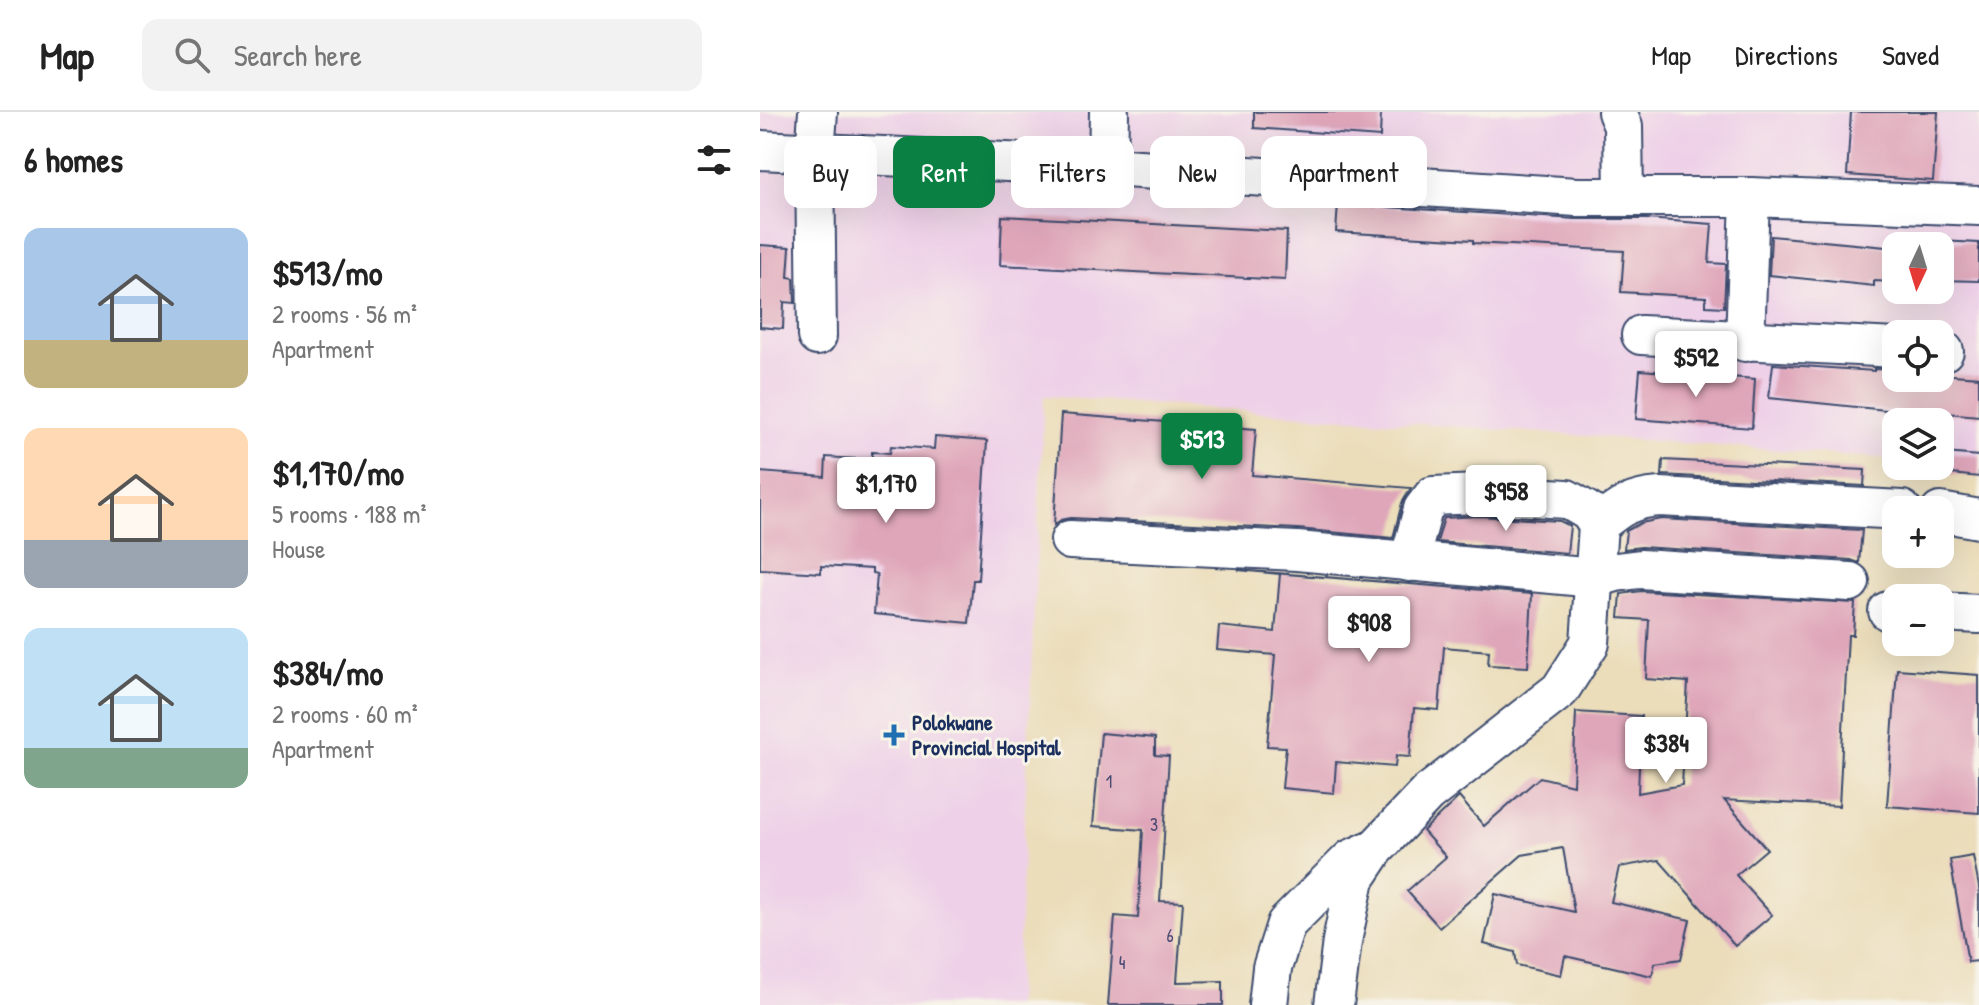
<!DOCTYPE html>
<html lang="en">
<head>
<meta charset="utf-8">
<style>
	body { margin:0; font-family:"Patrick Hand",sans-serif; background:#f2f2f2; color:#222; height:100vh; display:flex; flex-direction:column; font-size:30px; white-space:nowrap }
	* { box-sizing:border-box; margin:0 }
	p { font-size:26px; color:#767676 }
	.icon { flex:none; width:44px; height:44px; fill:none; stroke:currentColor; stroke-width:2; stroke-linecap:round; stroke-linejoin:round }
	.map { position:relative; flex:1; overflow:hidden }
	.details { display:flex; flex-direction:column; background:#fff; width:760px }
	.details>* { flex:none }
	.top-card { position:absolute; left:24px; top:24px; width:760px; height:72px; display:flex; gap:16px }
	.needle { width:52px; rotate:184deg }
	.fabs { position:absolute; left:1122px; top:120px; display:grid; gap:16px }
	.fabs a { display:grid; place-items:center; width:72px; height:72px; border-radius:16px; background:#fff; box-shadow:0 8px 32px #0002; font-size:40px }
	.price { position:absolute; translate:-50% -68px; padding:0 18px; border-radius:8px; background:#fff; color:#222; font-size:26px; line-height:52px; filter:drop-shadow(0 2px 4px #0008) }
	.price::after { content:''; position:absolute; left:50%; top:48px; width:24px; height:18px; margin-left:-12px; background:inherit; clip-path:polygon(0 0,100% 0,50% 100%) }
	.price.active { background:#0b8043; color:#fff }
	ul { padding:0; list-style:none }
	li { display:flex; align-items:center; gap:24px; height:200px; padding:0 24px }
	li span { display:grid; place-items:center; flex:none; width:224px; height:160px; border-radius:16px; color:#555 }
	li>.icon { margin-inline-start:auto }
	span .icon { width:96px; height:96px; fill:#fffc; stroke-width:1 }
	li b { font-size:34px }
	h2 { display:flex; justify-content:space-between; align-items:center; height:96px; padding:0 24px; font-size:34px }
	.chip { padding:0 28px; border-radius:16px; background:#fff; box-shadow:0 8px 32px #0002; font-size:28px; line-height:72px }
	.chip.active { background:#0b8043; color:#fff }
	header { display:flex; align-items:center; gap:48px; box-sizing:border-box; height:112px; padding:0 40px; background:#fff; border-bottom:2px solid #e0e0e0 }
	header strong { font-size:38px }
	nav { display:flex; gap:44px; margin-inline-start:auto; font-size:28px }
	.search { width:560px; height:72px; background:#f2f2f2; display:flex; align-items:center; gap:20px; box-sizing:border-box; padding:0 28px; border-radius:16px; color:#767676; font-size:30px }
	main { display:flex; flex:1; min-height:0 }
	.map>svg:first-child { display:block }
	.built { fill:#eed0e8; fill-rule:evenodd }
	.building { fill:#dfa6ba }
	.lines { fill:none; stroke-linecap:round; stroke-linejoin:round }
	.minor-casing { stroke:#3a496c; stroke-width:42 }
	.minor { stroke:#fff; stroke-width:38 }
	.poi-dot { fill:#1f6fb2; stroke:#f7f3e8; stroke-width:3 }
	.labels { text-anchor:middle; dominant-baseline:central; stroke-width:6; stroke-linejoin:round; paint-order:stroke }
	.number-label { font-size:18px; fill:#4c4d75 }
	.poi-label { font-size:22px; font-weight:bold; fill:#1b2f5e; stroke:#f7f3e8; text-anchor:start }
</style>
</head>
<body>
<header>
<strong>Map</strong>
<div class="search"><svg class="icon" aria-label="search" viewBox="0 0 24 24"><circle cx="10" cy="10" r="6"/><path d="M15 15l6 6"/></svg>Search here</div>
<nav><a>Map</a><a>Directions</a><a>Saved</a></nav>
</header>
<main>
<section class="details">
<h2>6 homes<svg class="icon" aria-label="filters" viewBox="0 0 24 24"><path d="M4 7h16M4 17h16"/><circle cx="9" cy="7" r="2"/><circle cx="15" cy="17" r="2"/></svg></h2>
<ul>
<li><span style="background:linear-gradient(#a9c7e8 70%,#c2b280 0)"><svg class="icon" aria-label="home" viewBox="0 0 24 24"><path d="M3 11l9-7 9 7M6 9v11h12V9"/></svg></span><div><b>$513/mo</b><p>2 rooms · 56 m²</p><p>Apartment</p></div></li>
<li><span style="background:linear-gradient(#ffd9b3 70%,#9aa5b1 0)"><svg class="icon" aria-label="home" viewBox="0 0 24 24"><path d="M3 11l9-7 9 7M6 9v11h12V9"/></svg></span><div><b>$1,170/mo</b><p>5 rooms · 188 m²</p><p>House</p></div></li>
<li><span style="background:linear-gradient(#bfe0f5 75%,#7fa58c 0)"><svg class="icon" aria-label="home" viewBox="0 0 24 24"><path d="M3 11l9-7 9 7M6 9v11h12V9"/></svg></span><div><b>$384/mo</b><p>2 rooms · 60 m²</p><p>Apartment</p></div></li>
</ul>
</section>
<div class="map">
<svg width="1219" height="893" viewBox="0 0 1219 893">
	<rect width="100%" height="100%" fill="#f7f3e8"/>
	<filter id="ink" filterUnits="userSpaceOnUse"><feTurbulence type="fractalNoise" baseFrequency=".0125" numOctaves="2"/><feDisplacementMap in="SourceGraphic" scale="16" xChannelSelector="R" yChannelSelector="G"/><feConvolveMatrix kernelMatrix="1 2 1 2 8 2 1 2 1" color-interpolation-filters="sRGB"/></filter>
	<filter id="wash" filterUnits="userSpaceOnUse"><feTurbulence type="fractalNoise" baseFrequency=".006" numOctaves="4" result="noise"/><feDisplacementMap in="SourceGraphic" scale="32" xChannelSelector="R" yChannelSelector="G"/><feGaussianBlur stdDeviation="1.8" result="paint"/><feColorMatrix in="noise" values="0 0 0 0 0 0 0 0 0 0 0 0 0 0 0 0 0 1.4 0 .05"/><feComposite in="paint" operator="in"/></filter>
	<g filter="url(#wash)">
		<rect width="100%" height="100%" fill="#ebddba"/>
		<path class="built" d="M0,0H1219V353L1180,350V310H1136V347L284,284L256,893H0ZM1136,134H1180V178H1136ZM1136,222H1180V266H1136Z"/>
		<g id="blocks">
			<g class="building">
				<polygon points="494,0 621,0 620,25 494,16"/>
				<polygon points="1091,0 1178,0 1173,69 1087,63"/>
				<polygon points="578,92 816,107 886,107 952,112 949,151 966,152 964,195 946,194 946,185 861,180 864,139 713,131 713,128 576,120"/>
				<polygon points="242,104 527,119 525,168 240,153"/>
				<polygon points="1011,124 1136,136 1136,170 1114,169 1114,174 1009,163"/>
				<polygon points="1180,129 1219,131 1219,169 1180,168"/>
				<polygon points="0,133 30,135 28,165 34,166 35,191 24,190 23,217 0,215"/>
				<polygon points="1013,252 1114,259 1114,257 1136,258 1136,266 1180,266 1180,262 1219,265 1219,304 1164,299 1164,302 1009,286"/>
				<polygon points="880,258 995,267 992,316 876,307"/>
				<polygon points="301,302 496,317 492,363 651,376 642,391 633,426 538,417 311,406 301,408 294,413"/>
				<polygon points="175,325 227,329 218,468 213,468 209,511 114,502 117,462 112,461 112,457 61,454 61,461 0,457 0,360 65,365 66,345 112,348 112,340 130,341 131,334 174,337"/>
				<polygon points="1185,341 1219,344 1219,365 1182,361"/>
				<polygon points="903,348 1105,358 1104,374 902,363"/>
				<polygon points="719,404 800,409 810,414 807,441 677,430 684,406"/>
				<polygon points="901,407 1102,418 1099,451 1091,448 881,435 864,437 866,419 881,411"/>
				<polygon points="478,458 772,482 768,555 728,553 729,539 684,535 679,598 654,596 650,645 636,644 635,655 576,650 574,681 522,676 526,635 507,634 515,543 457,538 459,514 515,520 520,462"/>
				<polygon points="881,479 1095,491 1093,523 1088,523 1079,694 964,688 1007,737 976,763 1012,803 975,834 899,748 859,755 851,790 930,808 921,847 895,851 892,864 805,844 801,863 757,853 755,840 724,832 735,782 814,800 803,736 762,743 679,815 647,779 686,745 663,719 699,685 724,714 780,665 813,673 816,600 881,604 878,681 922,673 928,570 886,567 889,508 859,506 861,482"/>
				<polygon points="1137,557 1219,563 1219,701 1127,694"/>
				<polygon points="341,621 395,626 395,643 409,644 400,789 423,790 417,870 463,869 463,893 348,893 355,804 378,806 383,718 333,714"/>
				<polygon points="1213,744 1219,775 1219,849 1208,850 1190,748"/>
			</g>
		</g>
	</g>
	<g filter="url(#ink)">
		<use href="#blocks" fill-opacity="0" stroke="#3a496c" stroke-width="2"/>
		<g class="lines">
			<defs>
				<g id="minor">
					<polyline points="857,0 863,14 864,85"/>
					<polyline points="0,38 348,55 817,85 990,85 1219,94"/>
					<polyline points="348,55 349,0"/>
					<polyline points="881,223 1136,236"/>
					<polyline points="57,224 55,42 58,0"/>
					<polyline points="985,230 990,85"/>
					<polyline points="1180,238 1184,239"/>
					<polyline points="1180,400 1219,407"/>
					<path d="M838,413C860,395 871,387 900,385L1142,398"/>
					<polyline points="310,428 537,439 835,466 856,460 880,457 1090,470"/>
					<polyline points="1128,499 1136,499"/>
					<polyline points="1180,500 1219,502"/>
					<polyline points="508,893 512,856 526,812 591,747 609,739"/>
					<polyline points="574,893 582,829 595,767 615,737 667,682 800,578 830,531 838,413 829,400 807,387 719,382 673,384 663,397 649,450"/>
				</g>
			</defs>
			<use href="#minor" class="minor-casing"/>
			<use href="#minor" class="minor"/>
		</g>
	</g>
	<path class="poi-dot" d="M130 611h8v8h8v8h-8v8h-8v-8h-8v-8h8z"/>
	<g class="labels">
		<g class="number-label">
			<text x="349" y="669">1</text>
			<text x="394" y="712">3</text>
			<text x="410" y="823">6</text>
			<text x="362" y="850">4</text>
		</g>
		<g class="poi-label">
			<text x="152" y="610">Polokwane<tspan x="152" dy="25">Provincial Hospital</tspan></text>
		</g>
	</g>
</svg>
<div class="fabs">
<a><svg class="needle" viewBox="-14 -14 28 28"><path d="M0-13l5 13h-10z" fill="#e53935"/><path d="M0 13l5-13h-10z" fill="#767676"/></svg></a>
<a><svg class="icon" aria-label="locate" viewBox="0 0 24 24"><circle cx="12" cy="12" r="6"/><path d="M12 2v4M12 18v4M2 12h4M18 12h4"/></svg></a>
<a><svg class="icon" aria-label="layers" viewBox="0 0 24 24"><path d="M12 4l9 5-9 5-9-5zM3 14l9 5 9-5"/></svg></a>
<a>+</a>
<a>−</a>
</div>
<b class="price" style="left:936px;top:287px">$592</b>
<b class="price active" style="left:442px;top:369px">$513</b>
<b class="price" style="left:126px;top:413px">$1,170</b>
<b class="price" style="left:746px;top:421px">$958</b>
<b class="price" style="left:609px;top:552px">$908</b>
<b class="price" style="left:906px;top:673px">$384</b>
<div class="top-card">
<a class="chip">Buy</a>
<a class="chip active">Rent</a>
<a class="chip">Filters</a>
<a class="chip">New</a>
<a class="chip">Apartment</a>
</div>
</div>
</main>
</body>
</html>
